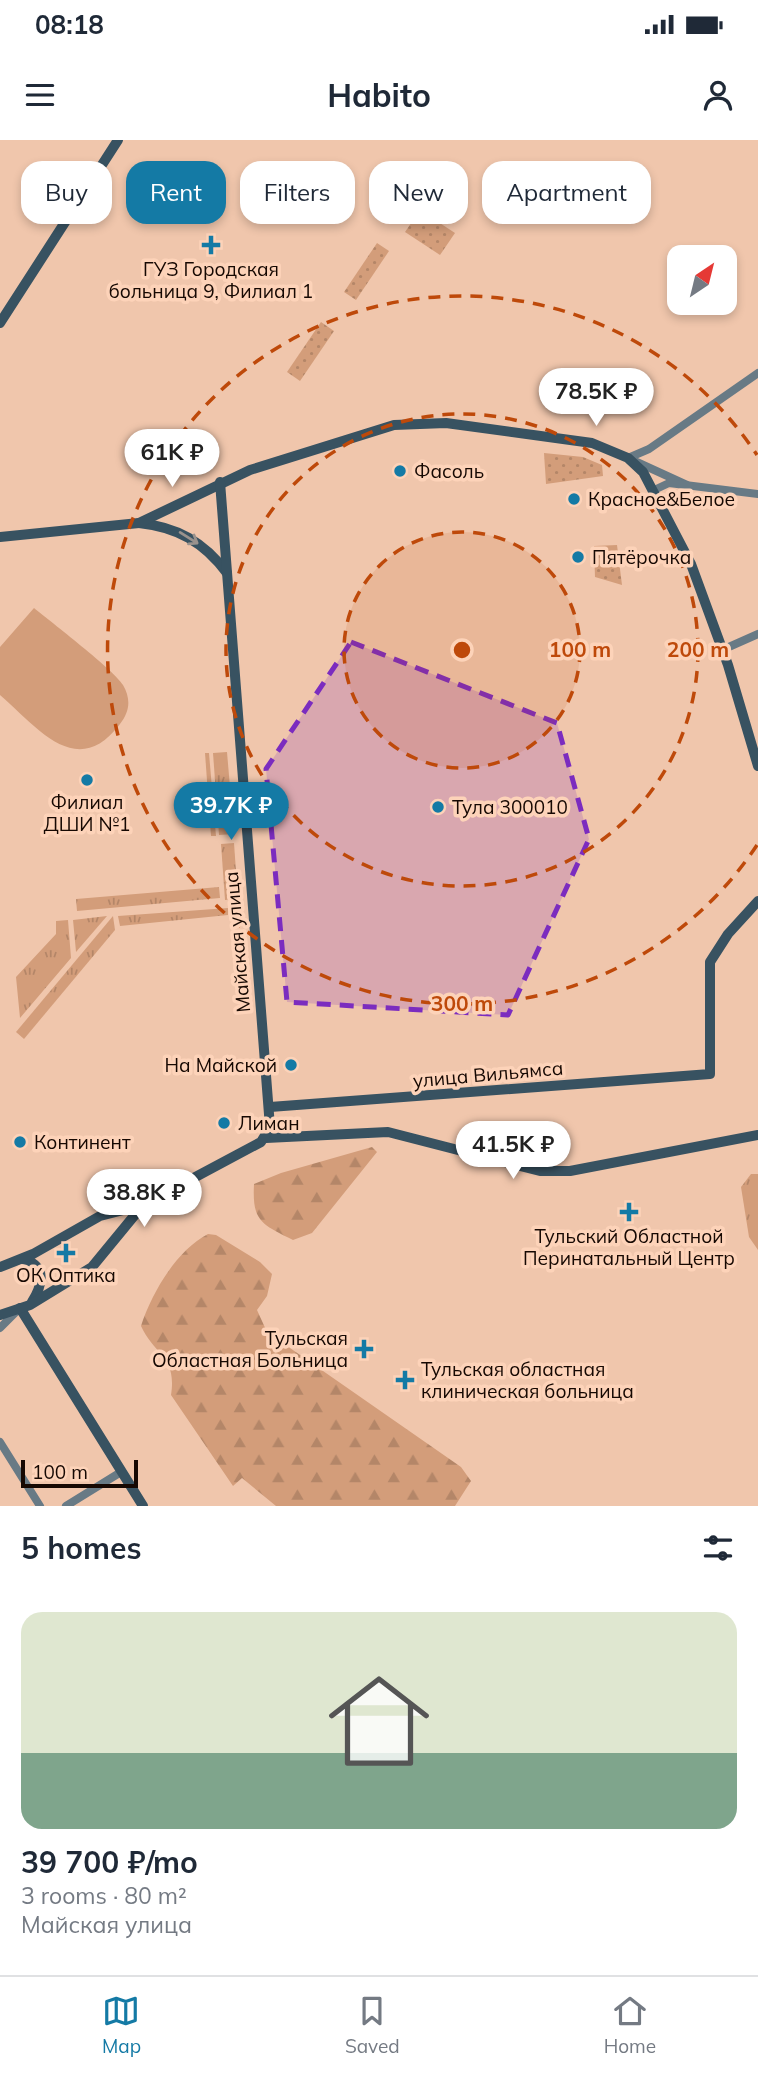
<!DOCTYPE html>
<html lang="en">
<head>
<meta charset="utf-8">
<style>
	body { margin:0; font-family:Mulish,sans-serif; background:#f2f2f3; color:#1f2937; height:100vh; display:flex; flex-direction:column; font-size:26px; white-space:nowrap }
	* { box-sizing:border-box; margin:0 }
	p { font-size:23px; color:#747a83 }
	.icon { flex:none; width:38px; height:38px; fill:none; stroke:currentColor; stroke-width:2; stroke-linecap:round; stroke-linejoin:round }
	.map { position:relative; height:1366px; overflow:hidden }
	.drawer { display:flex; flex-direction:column; background:#fff; flex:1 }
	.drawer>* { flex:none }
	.guide { position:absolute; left:21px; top:21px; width:718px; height:63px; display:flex; gap:14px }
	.needle { width:46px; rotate:35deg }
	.buttons { position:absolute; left:667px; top:105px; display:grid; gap:14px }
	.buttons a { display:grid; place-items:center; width:70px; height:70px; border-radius:14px; background:#fff; box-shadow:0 4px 10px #0003; font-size:35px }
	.scale { position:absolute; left:21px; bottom:18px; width:117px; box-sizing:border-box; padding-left:7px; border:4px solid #160802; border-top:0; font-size:19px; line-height:24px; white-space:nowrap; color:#160802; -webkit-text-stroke:5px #fdd3b9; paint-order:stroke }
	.price { position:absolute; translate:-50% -60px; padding:0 16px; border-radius:24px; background:#fff; color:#222; font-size:23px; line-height:46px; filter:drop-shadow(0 2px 4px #0008) }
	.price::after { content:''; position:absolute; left:50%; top:42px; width:21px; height:16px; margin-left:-10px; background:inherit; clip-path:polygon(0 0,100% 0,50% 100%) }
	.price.active { background:#147aa5; color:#fff }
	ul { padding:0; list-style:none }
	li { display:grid; align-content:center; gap:14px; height:371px; padding:0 21px }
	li+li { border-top:2px solid #e0e1e3 }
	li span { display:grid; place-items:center; height:217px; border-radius:21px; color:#555 }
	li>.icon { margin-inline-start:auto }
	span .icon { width:126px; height:126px; fill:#fffc; stroke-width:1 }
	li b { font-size:30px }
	h2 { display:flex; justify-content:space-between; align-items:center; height:84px; padding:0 21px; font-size:30px }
	.chip { padding:0 24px; border-radius:21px; background:#fff; box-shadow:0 4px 10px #0003; font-size:24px; line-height:63px }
	.chip.active { background:#147aa5; color:#fff }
	.status { display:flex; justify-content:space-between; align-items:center; height:49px; padding:0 35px; background:#fff; direction:ltr }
	.status svg { height:19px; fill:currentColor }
	header { display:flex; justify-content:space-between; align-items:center; height:91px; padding:0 21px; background:#fff; font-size:32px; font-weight:700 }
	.tabs { display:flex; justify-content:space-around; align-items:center; height:98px; border-top:2px solid #e0e1e3; background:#fff; font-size:19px; color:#747a83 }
	.tabs a { display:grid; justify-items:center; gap:4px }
	.tabs .active { color:#147aa5 }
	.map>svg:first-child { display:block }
	.grass { fill:url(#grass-tufts) }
	.forest { fill:url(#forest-firs) }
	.park { fill:url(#park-dots) }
	.pitch { fill:#d39d7a }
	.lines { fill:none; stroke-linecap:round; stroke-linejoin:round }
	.street { stroke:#687a85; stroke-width:8 }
	.secondary { stroke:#385261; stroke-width:10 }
	.oneway { stroke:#9a928d }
	.marked { fill:#7b2cbf; fill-opacity:0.2; stroke:#7b2cbf; stroke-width:5; stroke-dasharray:14 9; stroke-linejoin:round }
	.ring { fill:none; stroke:#be490a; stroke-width:3.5; stroke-dasharray:12 9 }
	.poi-dot { fill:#147aa5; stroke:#fdd3b9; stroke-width:2.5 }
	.labels { text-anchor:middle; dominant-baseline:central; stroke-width:7; stroke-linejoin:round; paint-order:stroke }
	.poi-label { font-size:19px; fill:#160802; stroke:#fdd3b9; text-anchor:start }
	.street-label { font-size:19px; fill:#160802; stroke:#fdd3b9 }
	.centre { fill:#be490a; stroke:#fdd3b9; stroke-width:3.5 }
	.ring-label { font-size:21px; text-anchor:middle; font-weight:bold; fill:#be490a; stroke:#fdd3b9; stroke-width:7; stroke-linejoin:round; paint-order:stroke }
</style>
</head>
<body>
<div class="status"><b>08:18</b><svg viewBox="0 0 49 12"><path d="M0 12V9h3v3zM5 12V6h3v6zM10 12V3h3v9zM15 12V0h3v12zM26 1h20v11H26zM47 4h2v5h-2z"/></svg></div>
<header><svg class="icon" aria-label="menu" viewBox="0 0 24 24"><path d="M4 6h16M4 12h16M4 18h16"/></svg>Habito<svg class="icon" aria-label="person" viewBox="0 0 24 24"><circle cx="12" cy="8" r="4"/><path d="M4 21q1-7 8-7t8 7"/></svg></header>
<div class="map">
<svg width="758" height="1366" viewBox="0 0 758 1366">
	<defs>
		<pattern id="grass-tufts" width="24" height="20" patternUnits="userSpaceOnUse" patternTransform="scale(1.75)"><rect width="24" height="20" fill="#d39d7a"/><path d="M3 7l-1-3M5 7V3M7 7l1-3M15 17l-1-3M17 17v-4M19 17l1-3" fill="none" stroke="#b48668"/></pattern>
		<pattern id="forest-firs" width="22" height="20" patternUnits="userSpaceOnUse" patternTransform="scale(1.75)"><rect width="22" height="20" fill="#d39d7a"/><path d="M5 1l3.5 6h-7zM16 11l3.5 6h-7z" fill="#b48668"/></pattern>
		<pattern id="park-dots" width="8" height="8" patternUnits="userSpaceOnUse" patternTransform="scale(1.75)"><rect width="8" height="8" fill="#d39d7a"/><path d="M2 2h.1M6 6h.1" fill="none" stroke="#b48668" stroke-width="1.8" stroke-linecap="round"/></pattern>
	</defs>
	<rect width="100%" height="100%" fill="#f0c6ac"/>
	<g class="grass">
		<polygon points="227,612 234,694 219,695 213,613"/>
		<polygon points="205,613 209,613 216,696 211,696"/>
		<polygon points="234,703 238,759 225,760 221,704"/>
		<polygon points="219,747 220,758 77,771 76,759"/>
		<polygon points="228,768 228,775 120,786 118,776"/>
		<polygon points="107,776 76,812 73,780"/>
		<polygon points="113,776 115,790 24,899 16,892"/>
		<polygon points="68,780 71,818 20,878 16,837 56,794 56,781"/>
		<polygon points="751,1034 758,1034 758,1110 749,1097 741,1047"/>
	</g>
	<g class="forest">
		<path d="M372,1007L377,1012L312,1093L293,1100C261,1084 252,1081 254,1044L281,1033Z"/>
		<path d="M208,1094L216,1095L260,1122L272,1134L267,1156L257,1170L267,1192L461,1327L471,1341L455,1366H276L242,1338L233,1346L171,1255C177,1216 155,1216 141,1186C152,1152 177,1110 208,1094Z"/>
	</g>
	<g class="park">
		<polygon points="420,70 455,93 440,115 405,92"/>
		<polygon points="377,103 389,111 356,160 344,152"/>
		<polygon points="321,182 334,191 300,241 287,232"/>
		<polygon points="544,313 583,317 602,325 603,336 546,344"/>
		<polygon points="617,405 622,445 595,437 594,406"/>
	</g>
	<path class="pitch" d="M34,468C51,482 114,530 123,545C131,559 130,571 120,584C77,641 38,588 0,555V507Z"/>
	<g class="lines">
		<g class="street">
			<polyline points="687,345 628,318 649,309 758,233"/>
			<polyline points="652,351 669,343 758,354"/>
			<polyline points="722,510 758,494"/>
			<polyline points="0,1188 18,1170"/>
			<polyline points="0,1302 40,1366"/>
			<polyline points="66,1366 121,1332"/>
		</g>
		<g class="secondary">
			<polyline points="0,183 118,0"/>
			<path d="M139,383C177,387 204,402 227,433"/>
			<polyline points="0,397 139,383 250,330 394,285 446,283 592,303 628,318 643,332 691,424 728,525 758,626"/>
			<polyline points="270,967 710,934 710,822 728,794 758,761"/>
			<polyline points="266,998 388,992 540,1031 570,1031 758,995"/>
			<path d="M23,1119C48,1126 42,1146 32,1162"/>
			<polyline points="0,1127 33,1114 100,1076 143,1065 261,1002 270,987 220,342"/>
			<polyline points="20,1168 143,1366"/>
			<polyline points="0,1175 30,1165 92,1127 143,1065"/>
		</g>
	</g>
	<defs><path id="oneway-shaft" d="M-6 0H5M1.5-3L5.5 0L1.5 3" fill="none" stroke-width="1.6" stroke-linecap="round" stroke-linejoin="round" transform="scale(1.75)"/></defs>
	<use class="oneway" href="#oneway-shaft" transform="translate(189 398) rotate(32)"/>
	<path class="marked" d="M351,502L557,583L589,699L508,875L287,862L266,629Z"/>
	<circle cx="462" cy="510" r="118" fill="#be490a" fill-opacity=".12"/>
	<g class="ring">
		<circle cx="462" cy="510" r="118"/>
		<circle cx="462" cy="510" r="236"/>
		<path d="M757 705A354 354 0 1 1 757 315"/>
	</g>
	<g class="poi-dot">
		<path d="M207.5 94.5h7v7h7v7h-7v7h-7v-7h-7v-7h7z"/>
		<circle cx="400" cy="331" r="7"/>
		<circle cx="574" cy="359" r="7"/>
		<circle cx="578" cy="417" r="7"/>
		<circle cx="87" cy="640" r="7"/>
		<circle cx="438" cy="667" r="7"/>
		<circle cx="291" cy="925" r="7"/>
		<circle cx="224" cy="983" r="7"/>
		<circle cx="20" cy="1002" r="7"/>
		<path d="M625.5 1061.5h7v7h7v7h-7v7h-7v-7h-7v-7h7z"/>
		<path d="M62.5 1102.5h7v7h7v7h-7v7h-7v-7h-7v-7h7z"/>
		<path d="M360.5 1198.5h7v7h7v7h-7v7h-7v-7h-7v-7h7z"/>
		<path d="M401.5 1229.5h7v7h7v7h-7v7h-7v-7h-7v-7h7z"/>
	</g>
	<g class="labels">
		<g class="poi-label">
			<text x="211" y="129" text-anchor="middle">ГУЗ Городская<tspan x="211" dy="22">больница 9, Филиал 1</tspan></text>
			<text x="414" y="331">Фасоль</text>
			<text x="588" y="359">Красное&amp;Белое</text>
			<text x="592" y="417">Пятёрочка</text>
			<text x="87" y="662" text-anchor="middle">Филиал<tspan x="87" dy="22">ДШИ №1</tspan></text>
			<text x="452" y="667">Тула 300010</text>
			<text x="277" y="925" text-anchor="end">На Майской</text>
			<text x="238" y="983">Лиман</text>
			<text x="34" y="1002">Континент</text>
			<text x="629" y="1096" text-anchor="middle">Тульский Областной<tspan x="629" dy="22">Перинатальный Центр</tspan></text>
			<text x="66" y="1135" text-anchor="middle">ОК Оптика</text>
			<text x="348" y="1198" text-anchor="end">Тульская<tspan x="348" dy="22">Областная Больница</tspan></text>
			<text x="421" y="1229">Тульская областная<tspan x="421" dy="22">клиническая больница</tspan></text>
		</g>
		<g class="street-label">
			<text transform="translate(237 802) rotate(-95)">Майская улица</text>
			<text transform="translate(488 934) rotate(-5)">улица Вильямса</text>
		</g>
	</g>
	<circle cx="462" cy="510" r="10" class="centre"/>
	<g class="ring-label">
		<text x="580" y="517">100 m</text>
		<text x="698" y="517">200 m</text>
		<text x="462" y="871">300 m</text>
	</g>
</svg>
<div class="buttons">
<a><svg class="needle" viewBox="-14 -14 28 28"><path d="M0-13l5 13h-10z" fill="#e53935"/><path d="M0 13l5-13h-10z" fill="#747a83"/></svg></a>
</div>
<div class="scale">100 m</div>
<b class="price" style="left:596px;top:288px">78.5K ₽</b>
<b class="price" style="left:172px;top:349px">61K ₽</b>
<b class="price active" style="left:231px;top:702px">39.7K ₽</b>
<b class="price" style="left:513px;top:1041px">41.5K ₽</b>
<b class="price" style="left:144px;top:1089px">38.8K ₽</b>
<div class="guide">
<a class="chip">Buy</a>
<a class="chip active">Rent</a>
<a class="chip">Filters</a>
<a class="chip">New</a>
<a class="chip">Apartment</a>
</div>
</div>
<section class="drawer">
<h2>5 homes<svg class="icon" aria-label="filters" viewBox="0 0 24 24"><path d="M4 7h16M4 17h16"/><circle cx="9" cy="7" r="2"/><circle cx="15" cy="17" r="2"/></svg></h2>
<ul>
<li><span style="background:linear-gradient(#dfe7d0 65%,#7fa58c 0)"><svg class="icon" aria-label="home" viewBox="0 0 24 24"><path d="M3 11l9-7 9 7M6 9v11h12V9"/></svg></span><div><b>39 700 ₽/mo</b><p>3 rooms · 80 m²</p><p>Майская улица</p></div></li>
</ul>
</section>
<nav class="tabs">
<a class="active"><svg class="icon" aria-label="map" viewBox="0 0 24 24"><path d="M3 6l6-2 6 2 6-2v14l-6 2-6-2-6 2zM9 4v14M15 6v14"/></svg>Map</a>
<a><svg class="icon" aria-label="saved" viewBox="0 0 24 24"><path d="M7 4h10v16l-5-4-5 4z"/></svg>Saved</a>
<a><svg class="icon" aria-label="home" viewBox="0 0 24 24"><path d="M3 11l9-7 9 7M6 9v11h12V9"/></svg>Home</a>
</nav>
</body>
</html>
